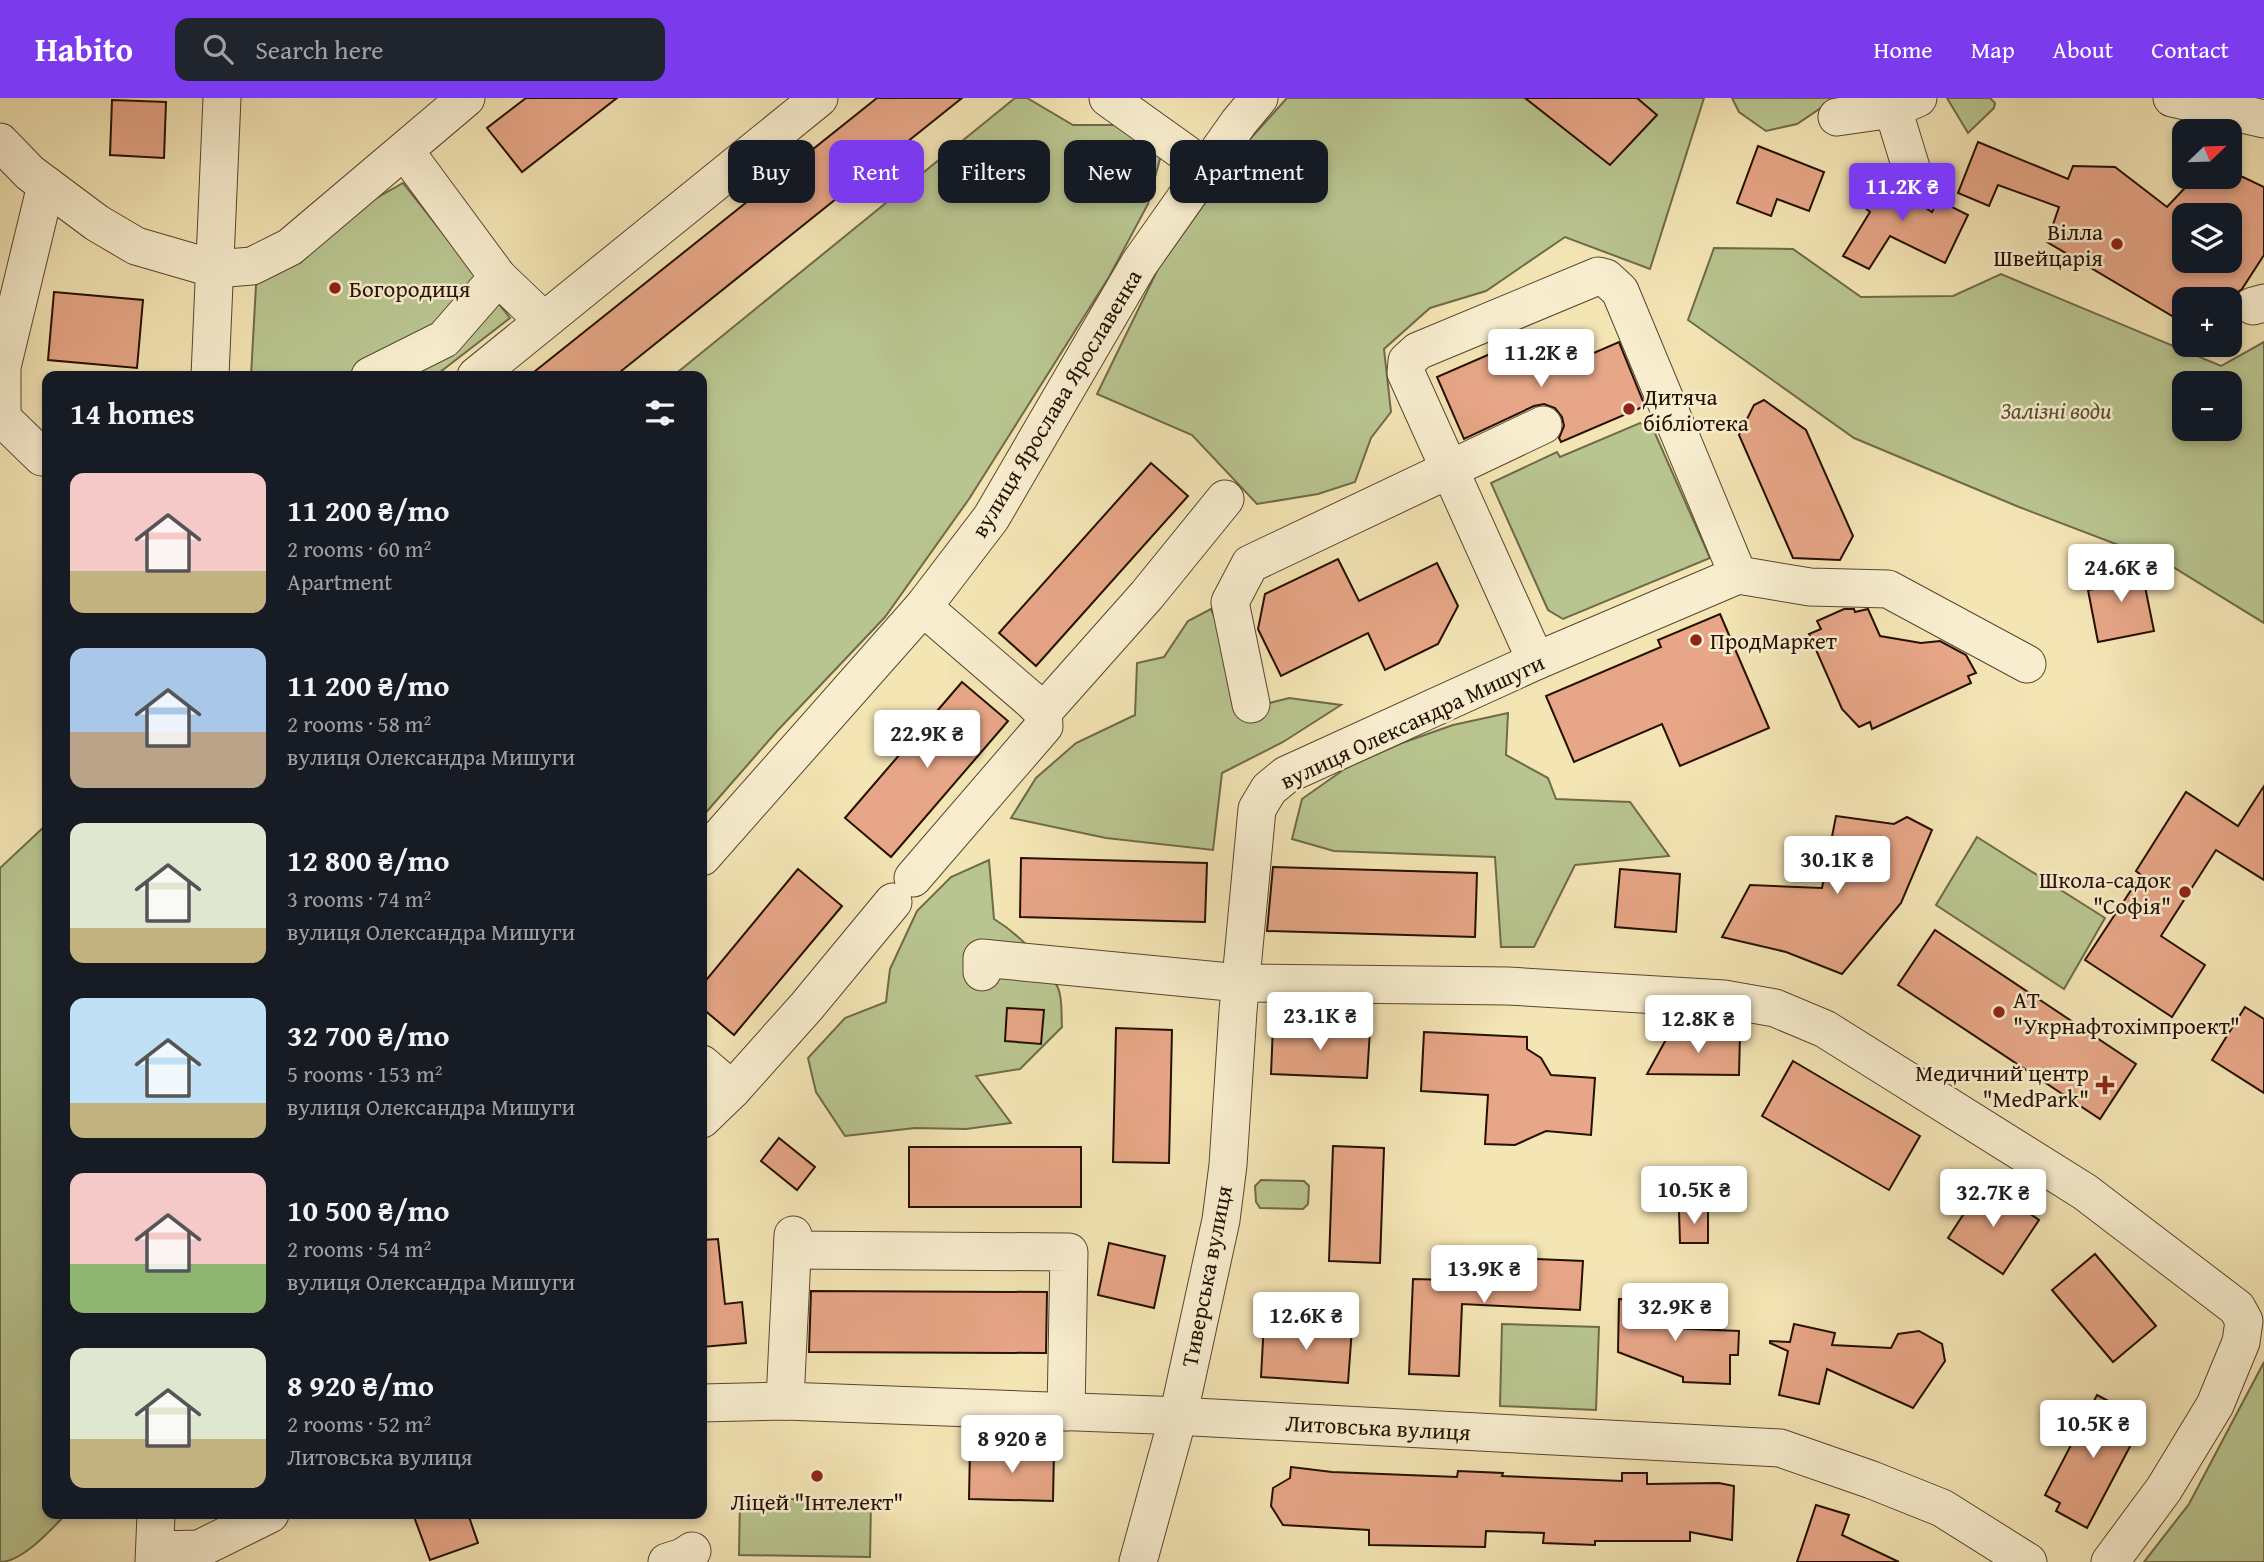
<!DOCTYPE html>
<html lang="en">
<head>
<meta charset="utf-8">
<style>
	body { margin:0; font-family:"Gentium Book Plus",serif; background:#20242c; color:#f1f3f6; height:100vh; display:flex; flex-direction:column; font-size:26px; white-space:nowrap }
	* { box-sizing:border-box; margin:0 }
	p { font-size:23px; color:#9ea1a6 }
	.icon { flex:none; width:38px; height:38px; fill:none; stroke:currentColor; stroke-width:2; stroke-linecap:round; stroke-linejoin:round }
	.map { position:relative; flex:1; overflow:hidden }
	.sheet { position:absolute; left:42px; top:273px; width:665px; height:1148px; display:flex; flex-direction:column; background:#171b24; border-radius:14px; box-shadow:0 4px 10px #0003 }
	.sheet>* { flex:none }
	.hud { position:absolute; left:728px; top:42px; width:665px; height:63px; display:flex; gap:14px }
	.needle { width:46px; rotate:67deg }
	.fabs { position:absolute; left:2172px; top:21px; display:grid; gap:14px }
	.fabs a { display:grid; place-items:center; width:70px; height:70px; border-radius:14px; background:#171b24; box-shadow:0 4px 10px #0003; font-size:35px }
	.price { position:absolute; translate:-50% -60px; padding:0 16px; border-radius:7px; background:#fff; color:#222; font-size:23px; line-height:46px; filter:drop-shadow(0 2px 4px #0008) }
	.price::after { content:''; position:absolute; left:50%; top:42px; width:21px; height:16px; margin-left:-10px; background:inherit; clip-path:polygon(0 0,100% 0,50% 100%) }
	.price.active { background:#7c3aed; color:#fff }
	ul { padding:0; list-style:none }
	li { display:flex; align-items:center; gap:21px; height:175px; padding:0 28px }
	li span { display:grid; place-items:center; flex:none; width:196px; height:140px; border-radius:14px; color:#555 }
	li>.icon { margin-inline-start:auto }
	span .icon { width:84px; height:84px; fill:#fffc; stroke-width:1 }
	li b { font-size:30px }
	h2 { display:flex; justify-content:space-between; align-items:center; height:84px; padding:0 28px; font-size:30px }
	.chip { padding:0 24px; border-radius:14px; background:#171b24; box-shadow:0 4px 10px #0003; font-size:24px; line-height:63px }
	.chip.active { background:#7c3aed; color:#fff }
	header { display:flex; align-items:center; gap:42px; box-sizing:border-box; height:98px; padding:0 35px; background:#7c3aed; color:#fff }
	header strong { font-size:33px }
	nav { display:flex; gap:38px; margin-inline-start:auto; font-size:24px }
	.search { width:490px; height:63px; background:#20242c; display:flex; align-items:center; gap:18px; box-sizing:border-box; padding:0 24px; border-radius:14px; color:#9ea1a6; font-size:26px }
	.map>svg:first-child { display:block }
	.green { fill:#b9c590; stroke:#6f6a49; stroke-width:2; fill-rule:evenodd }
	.building { fill:#e7a687; stroke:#251002; stroke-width:2; fill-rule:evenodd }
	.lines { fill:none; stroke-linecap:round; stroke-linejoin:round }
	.minor-casing { stroke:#59452f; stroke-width:39 }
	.minor { stroke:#f8eecf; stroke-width:37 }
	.poi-dot { fill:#8f2418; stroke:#f8eecf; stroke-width:2.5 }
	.labels { text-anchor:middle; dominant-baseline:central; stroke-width:5; stroke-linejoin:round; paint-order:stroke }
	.poi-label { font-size:23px; fill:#251002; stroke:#f8eecf; text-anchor:start }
	.street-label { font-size:23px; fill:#251002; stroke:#f8eecf }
	.park-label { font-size:23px; font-style:italic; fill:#594f34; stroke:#f8eecf }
</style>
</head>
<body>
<header>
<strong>Habito</strong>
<div class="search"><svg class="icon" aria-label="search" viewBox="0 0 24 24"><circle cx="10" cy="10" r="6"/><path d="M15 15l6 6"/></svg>Search here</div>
<nav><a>Home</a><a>Map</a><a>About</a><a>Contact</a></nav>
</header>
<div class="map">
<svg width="2264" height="1464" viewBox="0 0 2264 1464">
	<rect width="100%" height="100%" fill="#f4e5b5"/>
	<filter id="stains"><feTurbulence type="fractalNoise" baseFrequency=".00286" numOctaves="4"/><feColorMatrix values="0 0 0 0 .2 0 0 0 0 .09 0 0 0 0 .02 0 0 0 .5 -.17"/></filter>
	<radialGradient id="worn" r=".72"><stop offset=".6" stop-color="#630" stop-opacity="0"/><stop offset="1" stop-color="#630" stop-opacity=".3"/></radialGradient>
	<g class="green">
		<polygon points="1015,0 1027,0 1073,27 1123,27 1161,57 1148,106 1109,179 969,401 885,519 778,632 702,719 702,278 673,278"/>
		<polygon points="1287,0 1704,0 1650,171 1565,139 1486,193 1430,210 1384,251 1391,314 1371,340 1355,384 1318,396 1257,406 1192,337 1097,296 1158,171 1251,40"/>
		<polygon points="1732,0 1923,0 1853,25 1821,10 1797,26 1766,33 1739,14"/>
		<polygon points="1947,0 1990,0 1995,5 1994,10 1968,35"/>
		<polygon points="403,85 510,220 435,278 251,278 256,187 290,149"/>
		<path d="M1714,150L1793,151L1861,199L1953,198L2001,176L2221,268L2264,244V525L2168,466L2019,409L1854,340L1688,222ZM2184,285H2230V331H2184Z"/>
		<polygon points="1640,325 1654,333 1710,460 1563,521 1548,512 1491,385 1557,354 1560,359"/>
		<polygon points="1211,511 1226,545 1246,611 1289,600 1341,607 1283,644 1222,675 1213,752 1106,740 1011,720 1036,680 1076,645 1135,617 1137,565 1164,559 1188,523"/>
		<polygon points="1508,615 1506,657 1548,680 1556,701 1630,704 1669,758 1575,767 1534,849 1501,849 1495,759 1334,753 1292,741 1302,701 1346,670 1402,645 1453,627"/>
		<path d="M47,726V1416H66C51,1432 22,1464 0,1464V770Z"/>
		<polygon points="1977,739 2105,820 2064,891 1936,807"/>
		<path d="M989,762L994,821C1019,836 1046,864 1058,890C1063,901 1061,918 1062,929L1020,971L976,978L1011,1025L966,1031L915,1030L845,1038L816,994L808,960L845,920L886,904L890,871L917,813L951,779Z"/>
		<polygon points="1261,1082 1304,1083 1309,1088 1308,1106 1303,1111 1260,1110 1256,1104 1255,1088"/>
		<polygon points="1502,1226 1599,1229 1596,1312 1500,1308"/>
		<polygon points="2264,1264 2264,1464 2144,1464 2189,1406"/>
		<polygon points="740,1400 871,1403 870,1459 739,1457"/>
	</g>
	<g class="building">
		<polygon points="526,0 617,0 522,74 487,30"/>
		<polygon points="877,0 962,0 615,278 529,278"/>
		<polygon points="1525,0 1637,0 1657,17 1610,67"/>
		<polygon points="112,2 166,4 164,60 110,57"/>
		<path d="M1978,44L2068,81L2073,68L2115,69L2167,109L2195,79H2243L2264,89V157L2242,191L2238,194L2230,210V201H2184V225L2047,144L2059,109L1998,87L1989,108L1958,95ZM2184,117H2230V163H2184Z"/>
		<polygon points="1758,48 1824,74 1809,113 1777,101 1771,118 1737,105"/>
		<polygon points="1869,73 1932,114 1938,102 1968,117 1945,165 1890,138 1869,171 1843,158 1870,114 1852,99"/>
		<polygon points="54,194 143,202 137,270 48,262"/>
		<polygon points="1527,240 1543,277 1619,244 1645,308 1561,344 1559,340 1564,328 1562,319 1555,310 1544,306 1534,308 1464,341 1437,279"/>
		<polygon points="1764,302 1806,332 1853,438 1840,462 1793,460 1739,337 1754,307"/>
		<polygon points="1151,365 1188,398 1036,568 999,535"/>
		<polygon points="1338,461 1359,503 1437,465 1458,508 1438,546 1385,572 1368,535 1281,578 1258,531 1265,496"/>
		<polygon points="2140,464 2154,533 2098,544 2088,492 2102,490 2099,472"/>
		<polygon points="1844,511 1854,511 1855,514 1868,511 1880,538 1921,545 1940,543 1966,557 1976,575 1968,578 1971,585 1872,631 1870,624 1859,629 1842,611 1809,536 1821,531 1817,523"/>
		<polygon points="1720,516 1769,630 1680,668 1662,626 1574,664 1546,598 1661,549 1658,542"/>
		<polygon points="962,584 1008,623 891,759 845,720"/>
		<polygon points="2264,688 2264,782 2216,752 2161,838 2205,867 2172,919 2085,862 2141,777 2136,773 2186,694 2238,728"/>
		<polygon points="1836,718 1894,726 1907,719 1932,732 1901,805 1842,876 1786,854 1722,839 1750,787 1822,790"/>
		<polygon points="1021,760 1207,765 1205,824 1020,819"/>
		<polygon points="1273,769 1477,775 1475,839 1267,833"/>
		<polygon points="798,771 842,808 734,937 702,910 702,887"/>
		<polygon points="1620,771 1680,776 1676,834 1615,829"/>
		<polygon points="1935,832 2136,966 2100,1021 1898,887"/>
		<polygon points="2245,909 2264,921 2264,995 2212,962"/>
		<polygon points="1007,910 1044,912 1041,946 1005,943"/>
		<polygon points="1273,928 1370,932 1367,980 1271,976"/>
		<polygon points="1116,930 1172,932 1169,1065 1113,1064"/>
		<polygon points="1424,934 1527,939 1527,951 1541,960 1551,977 1595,980 1591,1037 1546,1033 1515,1047 1485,1046 1488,997 1421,993"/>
		<polygon points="1669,936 1740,937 1739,977 1647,976"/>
		<polygon points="1793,963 1920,1038 1889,1092 1762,1018"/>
		<polygon points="779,1040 815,1069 797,1092 761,1063"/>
		<polygon points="1333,1048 1384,1050 1380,1165 1329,1163"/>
		<rect x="909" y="1049" width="172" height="60"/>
		<polygon points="1984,1085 2039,1122 2003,1176 1948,1140"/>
		<polygon points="1679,1112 1708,1112 1708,1145 1680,1145"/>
		<polygon points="718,1141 725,1206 742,1204 746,1245 702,1249 702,1142"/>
		<polygon points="1109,1145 1165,1158 1154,1210 1098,1197"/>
		<polygon points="2095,1156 2156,1228 2113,1264 2052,1192"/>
		<polygon points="1493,1159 1583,1163 1580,1212 1462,1206 1459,1278 1409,1276 1413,1181 1492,1183"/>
		<polygon points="811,1193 1047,1194 1046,1255 809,1254"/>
		<polygon points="1619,1201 1675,1205 1672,1230 1739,1233 1738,1257 1730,1257 1730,1286 1683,1284 1683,1279 1618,1254"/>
		<polygon points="1264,1224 1352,1230 1348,1285 1261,1279"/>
		<polygon points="1794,1226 1835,1235 1832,1247 1891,1250 1898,1236 1919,1233 1942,1246 1945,1263 1913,1310 1827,1271 1819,1306 1779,1297 1788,1253 1770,1245 1770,1243 1790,1244"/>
		<polygon points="2097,1297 2144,1322 2087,1430 2056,1413 2060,1405 2045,1397"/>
		<polygon points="970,1350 1054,1352 1053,1403 969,1401"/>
		<polygon points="1291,1369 1332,1374 1457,1379 1458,1373 1503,1375 1502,1378 1622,1383 1622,1375 1647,1375 1647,1386 1719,1385 1734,1388 1732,1442 1690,1434 1690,1443 1595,1443 1595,1447 1543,1445 1544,1435 1486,1433 1485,1449 1369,1447 1369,1432 1283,1427 1271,1408 1273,1390 1290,1380"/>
		<polygon points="1816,1407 1849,1417 1842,1437 1899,1464 1797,1464"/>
		<polygon points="413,1416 468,1416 478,1445 430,1462"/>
	</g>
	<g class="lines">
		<defs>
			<g id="minor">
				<polyline points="1108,0 1206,70"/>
				<polyline points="2172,0 2264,21"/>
				<polyline points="1893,11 1912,73"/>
				<polyline points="1837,19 1893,11 1918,0"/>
				<polyline points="0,44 30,75 97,125 136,148 215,171 252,168 290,149 466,0"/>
				<polyline points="405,53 498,179 543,222"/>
				<polyline points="2253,208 2264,205"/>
				<polyline points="210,278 222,0"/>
				<polyline points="370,278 444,241 498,179"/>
				<polyline points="476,278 819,0"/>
				<polyline points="42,359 2,320 2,269 46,87"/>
				<polyline points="1738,477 1810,489 1888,491 2027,566"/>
				<polyline points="1536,563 1406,275 1407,263 1418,253 1598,178 1606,180 1620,193 1738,477"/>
				<polyline points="1251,606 1230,504 1250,466 1543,327"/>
				<polyline points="1043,614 1147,497 1225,401"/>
				<polyline points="702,759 923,509 991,420 1139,166 1239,24 1259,0"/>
				<polyline points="913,780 1044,628 1043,614 1032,603 923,509"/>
				<polyline points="982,874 982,860 1240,885 1508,888 1724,901 1775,910 1825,931 2085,1094 2237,1210 2244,1223 2241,1244 2215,1307 2164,1391 2110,1464"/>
				<polyline points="702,966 732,992 807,908 893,804"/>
				<polyline points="702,1021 732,992"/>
				<polyline points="793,1152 1069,1154 1066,1314"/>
				<polyline points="785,1303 793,1137"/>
				<polyline points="702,1305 785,1303 1156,1317 1780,1350 1872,1382 1942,1410 2028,1464"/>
				<polyline points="155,1452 199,1451 270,1416"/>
				<polyline points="154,1464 156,1416"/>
				<polyline points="667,1464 683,1459 692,1453"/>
				<polyline points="1138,1464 1178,1319 1221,1122 1228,1067 1238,913 1257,711 1269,691 1286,677 1536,563 1738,477"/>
			</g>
		</defs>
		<use href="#minor" class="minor-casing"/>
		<use href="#minor" class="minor"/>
	</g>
	<g class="poi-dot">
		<circle cx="2117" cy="146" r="7"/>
		<circle cx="335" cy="190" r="7"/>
		<circle cx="1629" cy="311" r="7"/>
		<circle cx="1696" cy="542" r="7"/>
		<circle cx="2185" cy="794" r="7"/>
		<circle cx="1999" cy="914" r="7"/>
		<path d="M2101.5 976.5h7v7h7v7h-7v7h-7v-7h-7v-7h7z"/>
		<circle cx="817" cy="1378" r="7"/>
	</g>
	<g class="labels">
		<g class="poi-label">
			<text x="2103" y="133" text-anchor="end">Вілла<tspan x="2103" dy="26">Швейцарія</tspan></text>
			<text x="349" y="190">Богородиця</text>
			<text x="1643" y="298">Дитяча<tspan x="1643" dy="26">бібліотека</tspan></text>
			<text x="1710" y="542">ПродМаркет</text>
			<text x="2171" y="781" text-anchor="end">Школа-садок<tspan x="2171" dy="26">"Софія"</tspan></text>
			<text x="2013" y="901">АТ<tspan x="2013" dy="26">"Укрнафтохімпроект"</tspan></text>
			<text x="2089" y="974" text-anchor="end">Медичний центр<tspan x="2089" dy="26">"MedPark"</tspan></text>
			<text x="817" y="1403" text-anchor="middle">Ліцей "Інтелект"</text>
		</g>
		<g class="street-label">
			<text transform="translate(1056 305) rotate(-59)">вулиця Ярослава Ярославенка</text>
			<text transform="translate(1412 623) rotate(-25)">вулиця Олександра Мишуги</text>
			<text transform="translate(1206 1178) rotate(-79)">Тиверська вулиця</text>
			<text transform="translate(1378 1329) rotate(3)">Литовська вулиця</text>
		</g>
		<g class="park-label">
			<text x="2056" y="312">Залізні води</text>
		</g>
	</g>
	<rect width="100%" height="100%" filter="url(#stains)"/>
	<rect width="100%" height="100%" fill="url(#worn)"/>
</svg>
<div class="fabs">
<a><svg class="needle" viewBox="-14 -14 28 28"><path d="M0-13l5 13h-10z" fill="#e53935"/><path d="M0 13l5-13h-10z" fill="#9ea1a6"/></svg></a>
<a><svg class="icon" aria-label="layers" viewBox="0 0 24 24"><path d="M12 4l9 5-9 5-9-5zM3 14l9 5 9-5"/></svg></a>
<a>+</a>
<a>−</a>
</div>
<b class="price active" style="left:1902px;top:125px">11.2K ₴</b>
<b class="price" style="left:1541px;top:291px">11.2K ₴</b>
<b class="price" style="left:2121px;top:506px">24.6K ₴</b>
<b class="price" style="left:927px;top:672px">22.9K ₴</b>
<b class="price" style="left:1837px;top:798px">30.1K ₴</b>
<b class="price" style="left:1320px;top:954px">23.1K ₴</b>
<b class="price" style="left:1698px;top:957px">12.8K ₴</b>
<b class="price" style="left:1694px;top:1128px">10.5K ₴</b>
<b class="price" style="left:1993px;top:1131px">32.7K ₴</b>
<b class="price" style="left:1484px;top:1207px">13.9K ₴</b>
<b class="price" style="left:1675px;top:1245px">32.9K ₴</b>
<b class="price" style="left:1306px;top:1254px">12.6K ₴</b>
<b class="price" style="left:2093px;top:1362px">10.5K ₴</b>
<b class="price" style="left:1012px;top:1377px">8 920 ₴</b>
<div class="hud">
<a class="chip">Buy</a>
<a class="chip active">Rent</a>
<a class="chip">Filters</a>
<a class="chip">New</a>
<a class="chip">Apartment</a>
</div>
<section class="sheet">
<h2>14 homes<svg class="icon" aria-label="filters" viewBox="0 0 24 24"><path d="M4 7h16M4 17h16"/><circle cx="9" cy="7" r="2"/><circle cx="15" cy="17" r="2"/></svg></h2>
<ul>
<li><span style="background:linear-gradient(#f6c9c9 70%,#c2b280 0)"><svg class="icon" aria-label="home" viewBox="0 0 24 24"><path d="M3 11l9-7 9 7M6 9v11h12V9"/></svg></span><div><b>11 200 ₴/mo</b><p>2 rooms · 60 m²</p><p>Apartment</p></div></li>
<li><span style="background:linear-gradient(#a9c7e8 60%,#b9a48a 0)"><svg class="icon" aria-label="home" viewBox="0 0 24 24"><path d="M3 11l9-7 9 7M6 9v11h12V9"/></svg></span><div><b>11 200 ₴/mo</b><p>2 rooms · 58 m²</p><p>вулиця Олександра Мишуги</p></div></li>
<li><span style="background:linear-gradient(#dfe7d0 75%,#c2b280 0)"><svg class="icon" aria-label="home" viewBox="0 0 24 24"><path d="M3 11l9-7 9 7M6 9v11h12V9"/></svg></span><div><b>12 800 ₴/mo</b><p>3 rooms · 74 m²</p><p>вулиця Олександра Мишуги</p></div></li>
<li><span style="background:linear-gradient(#bfe0f5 75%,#c2b280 0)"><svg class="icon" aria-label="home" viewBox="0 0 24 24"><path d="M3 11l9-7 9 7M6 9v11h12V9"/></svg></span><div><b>32 700 ₴/mo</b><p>5 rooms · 153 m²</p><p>вулиця Олександра Мишуги</p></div></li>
<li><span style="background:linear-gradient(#f6c9c9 65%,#8fb573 0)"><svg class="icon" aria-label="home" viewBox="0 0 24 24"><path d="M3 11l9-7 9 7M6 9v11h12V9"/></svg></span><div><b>10 500 ₴/mo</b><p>2 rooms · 54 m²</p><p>вулиця Олександра Мишуги</p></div></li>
<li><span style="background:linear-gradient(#dfe7d0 65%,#c2b280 0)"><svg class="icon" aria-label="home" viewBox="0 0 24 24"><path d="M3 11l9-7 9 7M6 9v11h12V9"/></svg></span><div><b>8 920 ₴/mo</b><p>2 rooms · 52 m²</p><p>Литовська вулиця</p></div></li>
</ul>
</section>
</div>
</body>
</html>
